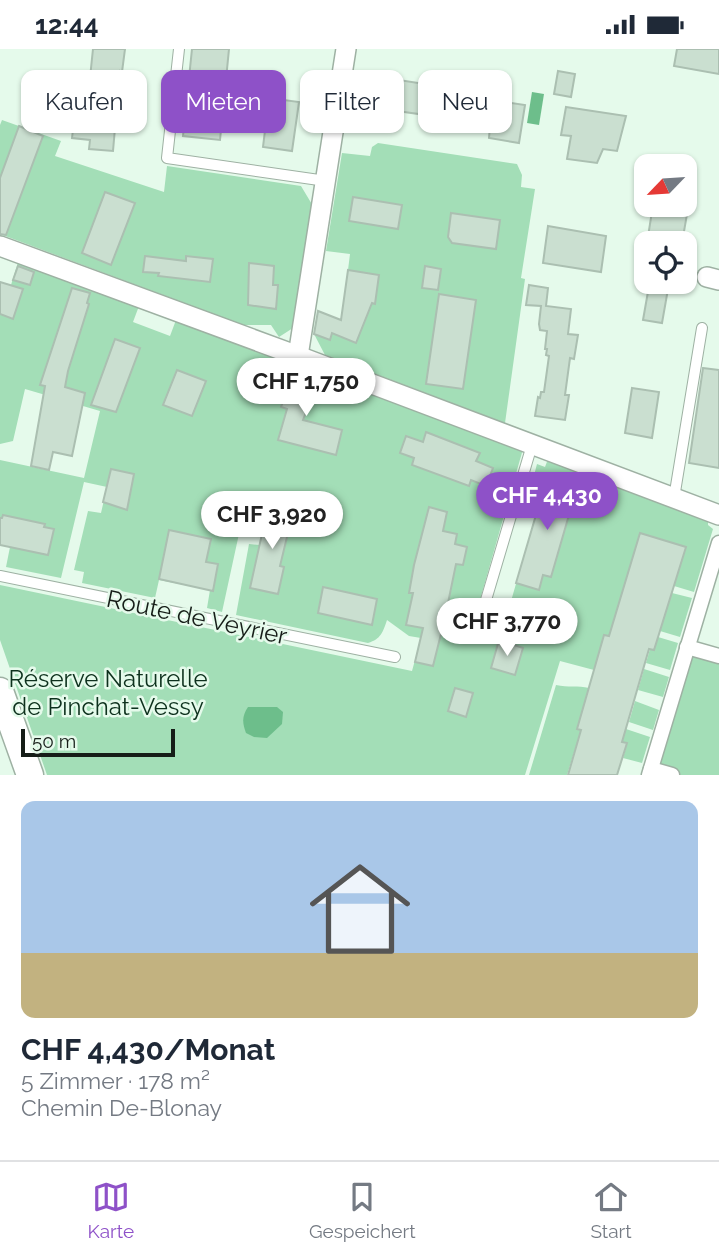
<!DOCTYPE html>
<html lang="de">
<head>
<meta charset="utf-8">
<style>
	body { margin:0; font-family:Raleway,sans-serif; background:#f6f6f7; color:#1f2937; height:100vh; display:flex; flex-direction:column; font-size:26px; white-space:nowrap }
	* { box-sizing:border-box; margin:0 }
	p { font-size:23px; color:#747a83 }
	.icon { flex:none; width:38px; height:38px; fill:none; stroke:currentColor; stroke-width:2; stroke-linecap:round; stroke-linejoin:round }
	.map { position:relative; height:726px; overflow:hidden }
	.sheet { display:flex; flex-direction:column; background:#fff; flex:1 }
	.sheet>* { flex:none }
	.guide { position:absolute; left:21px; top:21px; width:677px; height:63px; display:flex; gap:14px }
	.needle { width:46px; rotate:245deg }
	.buttons { position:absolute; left:634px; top:105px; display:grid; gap:14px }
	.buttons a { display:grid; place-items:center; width:63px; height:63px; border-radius:14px; background:#fff; box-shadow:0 2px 5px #0004; font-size:35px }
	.scale { position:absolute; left:21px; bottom:18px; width:154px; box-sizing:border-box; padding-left:7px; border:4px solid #161d18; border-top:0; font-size:19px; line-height:24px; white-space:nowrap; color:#161d18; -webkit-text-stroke:5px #e5faeb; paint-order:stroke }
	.price { position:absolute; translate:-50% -60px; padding:0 16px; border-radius:24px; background:#fff; color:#222; font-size:23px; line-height:46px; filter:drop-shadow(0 2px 4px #0008) }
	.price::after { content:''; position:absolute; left:50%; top:42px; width:21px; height:16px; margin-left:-10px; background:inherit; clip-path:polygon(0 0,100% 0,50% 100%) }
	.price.on { background:#8e51c8; color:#fff }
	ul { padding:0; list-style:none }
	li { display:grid; align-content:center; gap:14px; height:371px; padding:0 21px }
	li span { display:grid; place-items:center; height:217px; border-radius:14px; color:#555 }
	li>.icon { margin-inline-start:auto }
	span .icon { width:126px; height:126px; fill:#fffc; stroke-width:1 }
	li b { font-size:30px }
	.tag { padding:0 24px; border-radius:14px; background:#fff; box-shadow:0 2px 5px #0004; font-size:24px; line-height:63px }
	.tag.on { background:#8e51c8; color:#fff }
	.status { display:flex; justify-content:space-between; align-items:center; height:49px; padding:0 35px; background:#fff; direction:ltr }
	.status svg { height:19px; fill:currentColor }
	.dock { display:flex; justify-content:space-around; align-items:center; height:98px; border-top:2px solid #e0e1e3; background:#fff; font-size:19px; color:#747a83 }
	.dock a { display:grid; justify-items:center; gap:4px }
	.dock .on { color:#8e51c8 }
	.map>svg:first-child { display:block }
	.green { fill:#a3deb7 }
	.water { fill:#6dbe8b }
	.building { fill:#cadfd0; stroke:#abbfb1; stroke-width:2 }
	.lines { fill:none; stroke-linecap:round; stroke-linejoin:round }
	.service-casing { stroke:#9eb1a3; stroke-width:12 }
	.pedestrian-casing { stroke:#9eb1a3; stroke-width:17 }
	.minor-casing { stroke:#9eb1a3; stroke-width:22 }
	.secondary-casing { stroke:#9eb1a3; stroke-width:29 }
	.service { stroke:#fff; stroke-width:10 }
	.pedestrian { stroke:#fff; stroke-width:14 }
	.minor { stroke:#fff; stroke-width:19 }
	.secondary { stroke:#fff; stroke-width:26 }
	.labels { text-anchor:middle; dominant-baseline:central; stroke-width:5; stroke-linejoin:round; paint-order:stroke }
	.street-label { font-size:24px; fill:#161d18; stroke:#e5faeb }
	.park-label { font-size:24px; fill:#0d311d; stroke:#e5faeb }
</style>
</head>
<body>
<div class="status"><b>12:44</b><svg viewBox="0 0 49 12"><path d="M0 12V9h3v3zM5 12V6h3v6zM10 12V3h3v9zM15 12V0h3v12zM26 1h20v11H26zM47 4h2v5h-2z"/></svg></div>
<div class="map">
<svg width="719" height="726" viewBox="0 0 719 726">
	<rect width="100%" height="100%" fill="#e5faeb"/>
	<g class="green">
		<polygon points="2,71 61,92 55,107 164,143 167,117 301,137 313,157 293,279 279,288 271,276 244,276 227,270 0,185 0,76"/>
		<polygon points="378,94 517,115 522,126 521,138 535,140 521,229 525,230 505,374 325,306 314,285 318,262 338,270 332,284 356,294 367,267 367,253 375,254 379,226 348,221 350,205 326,202 342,104 370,107 372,98"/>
		<path d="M18,213L139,257L133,273L170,287L176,271L523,400L480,551L509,559L544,438L532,434L537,415L545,418L548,410L708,469V476L713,480L694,543L674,537L685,498L640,485L609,587L594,621L560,612L525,726H47L0,591V536L412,622L421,589L409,587L387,571C383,583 381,590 368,594L236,566L249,495L260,496L264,477L242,471L222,563L207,559L210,541L159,531L155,549L82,534L84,523L74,521L88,462L101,464L107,438L84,433L61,529L6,518L10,498L0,496V411L84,429L100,362L25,340L13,392L0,395V233L11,236Z"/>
		<polygon points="672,544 692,549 680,588 660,582"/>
		<polygon points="658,588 678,594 670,621 646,614 650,600 654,601"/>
		<polygon points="687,598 719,607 719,726 649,726"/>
		<polygon points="644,620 669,628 663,648 638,641"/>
		<path d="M556,636C568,639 578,636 589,639L581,681L567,726H529Z"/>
		<polygon points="635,652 659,661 653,681 629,673"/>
		<polygon points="626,680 650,688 642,714 623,709 627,695 622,693"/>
	</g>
	<g class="water">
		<polygon points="532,43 544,45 539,76 527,74"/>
		<path d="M248,658H277L283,663L282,675L267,689L254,688L246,684C242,673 242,667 248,658Z"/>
	</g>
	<g class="building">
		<polygon points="93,0 125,0 122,23 120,22 113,102 89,100 90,91 72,89 77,47 88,48"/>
		<polygon points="192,0 229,0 220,91 183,87"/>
		<polygon points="677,0 719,0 719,25 674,17"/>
		<polygon points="558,22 575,25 571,48 554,45"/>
		<polygon points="373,27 470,42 466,63 427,58 426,66 368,58"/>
		<polygon points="269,49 299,53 292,102 263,98"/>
		<polygon points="468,53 504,58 505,53 525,56 519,94 489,89 490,77 464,73"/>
		<polygon points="566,58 626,67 617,102 603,100 597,114 567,110 571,87 561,86"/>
		<polygon points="19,77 43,87 6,186 0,185 0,129"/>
		<polygon points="105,143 135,154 111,216 82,204"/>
		<polygon points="353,148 402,156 398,180 349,172"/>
		<polygon points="653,156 674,156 673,163 687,165 682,194 647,194"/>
		<polygon points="451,164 500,171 496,200 452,194 448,188"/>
		<polygon points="548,177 606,187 601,223 543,214"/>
		<polygon points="145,207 186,212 186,207 213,210 210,233 158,227 159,224 143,223"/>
		<polygon points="249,214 274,217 273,236 278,236 276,260 248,256"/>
		<polygon points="18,217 34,223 30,236 13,231"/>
		<polygon points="425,217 441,220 438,241 422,239"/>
		<polygon points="348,221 379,226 375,255 372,254 356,294 332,284 330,291 314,285 318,262 341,271"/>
		<polygon points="0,233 23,240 13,270 0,265"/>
		<polygon points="529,236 548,239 546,257 571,260 568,285 578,286 574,310 570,309 565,346 569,346 565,371 535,367 538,348 540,349 541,343 544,343 549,307 546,306 547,300 545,300 547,282 540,281 539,275 541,257 526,256"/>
		<polygon points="649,237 668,240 662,274 643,271"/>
		<polygon points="72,239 90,244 87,254 89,255 68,322 65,338 85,344 72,407 53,403 49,421 31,417 45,337 40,336"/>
		<polygon points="439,245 476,251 463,340 426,335"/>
		<polygon points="115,290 140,299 116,363 91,356"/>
		<polygon points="703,319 719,321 719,419 689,414"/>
		<polygon points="295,320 319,328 303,371 342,381 336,406 278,391 287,360 281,358"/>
		<polygon points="177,321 206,332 192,367 163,356"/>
		<polygon points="632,339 659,343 652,389 625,384"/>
		<polygon points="426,383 480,404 476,412 493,419 486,437 471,431 469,437 412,416 414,409 400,404 406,387 423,393"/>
		<polygon points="111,420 134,425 127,461 103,453"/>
		<polygon points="548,425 578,435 551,528 543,526 539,541 516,534"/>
		<polygon points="268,458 293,463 280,517 284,518 278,545 250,539"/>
		<polygon points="429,458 447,463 443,482 457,485 455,495 467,498 463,516 456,515 448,554 461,557 457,576 444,573 433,617 415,613 423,579 406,576 413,544 409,544 414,516"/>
		<polygon points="3,466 45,475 44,478 54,480 48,506 0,496 0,469 2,469"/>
		<polygon points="169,481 211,490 206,513 218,515 213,542 159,530"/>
		<polygon points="640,484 686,498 654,601 649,600 622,693 627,694 617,726 568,726 581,681 577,680 604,586 609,587"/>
		<polygon points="323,538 377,550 372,576 318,564"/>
		<polygon points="499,591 523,599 515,626 491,619"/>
		<polygon points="455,639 473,644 466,668 448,662"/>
	</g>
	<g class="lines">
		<defs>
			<g id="service">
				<polyline points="179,0 167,109 326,132"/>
				<polyline points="674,449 702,279"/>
				<polyline points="0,527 395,608"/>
				<polyline points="486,551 532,396"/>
			</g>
			<g id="pedestrian">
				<polyline points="687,598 719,607"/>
				<polyline points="651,720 672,726"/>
				<polyline points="649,726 719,494"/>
			</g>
			<g id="minor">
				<polyline points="0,197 298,307 719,466"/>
				<polyline points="707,228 719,231"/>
				<polyline points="298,307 346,0"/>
			</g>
			<polyline id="secondary" points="0,642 30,726"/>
		</defs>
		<use href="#service" class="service-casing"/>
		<use href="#pedestrian" class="pedestrian-casing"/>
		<use href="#minor" class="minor-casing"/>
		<use href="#secondary" class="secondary-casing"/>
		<use href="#service" class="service"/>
		<use href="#pedestrian" class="pedestrian"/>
		<use href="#minor" class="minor"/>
		<use href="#secondary" class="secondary"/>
	</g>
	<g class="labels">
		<g class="street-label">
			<text transform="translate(197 568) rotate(12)">Route de Veyrier</text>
		</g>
		<g class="park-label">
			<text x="108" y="629">Réserve Naturelle<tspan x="108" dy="28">de Pinchat-Vessy</tspan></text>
		</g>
	</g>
</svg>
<div class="buttons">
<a><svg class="needle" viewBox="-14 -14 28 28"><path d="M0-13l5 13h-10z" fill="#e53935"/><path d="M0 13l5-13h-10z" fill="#747a83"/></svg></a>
<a><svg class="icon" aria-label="locate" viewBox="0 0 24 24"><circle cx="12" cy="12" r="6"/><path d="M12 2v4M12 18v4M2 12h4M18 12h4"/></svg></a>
</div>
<div class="scale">50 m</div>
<b class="price" style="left:306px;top:369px">CHF 1,750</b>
<b class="price on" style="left:547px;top:483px">CHF 4,430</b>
<b class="price" style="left:272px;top:502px">CHF 3,920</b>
<b class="price" style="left:507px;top:609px">CHF 3,770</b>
<div class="guide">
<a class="tag">Kaufen</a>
<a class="tag on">Mieten</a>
<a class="tag">Filter</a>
<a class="tag">Neu</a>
</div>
</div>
<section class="sheet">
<ul>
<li><span style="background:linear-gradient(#a9c7e8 70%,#c2b280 0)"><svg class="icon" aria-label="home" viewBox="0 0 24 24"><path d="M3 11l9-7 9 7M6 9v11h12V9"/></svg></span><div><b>CHF 4,430/Monat</b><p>5 Zimmer · 178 m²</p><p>Chemin De-Blonay</p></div></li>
</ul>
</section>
<nav class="dock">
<a class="on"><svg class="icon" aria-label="map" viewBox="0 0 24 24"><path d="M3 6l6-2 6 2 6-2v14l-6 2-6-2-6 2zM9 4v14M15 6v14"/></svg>Karte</a>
<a><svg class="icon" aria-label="saved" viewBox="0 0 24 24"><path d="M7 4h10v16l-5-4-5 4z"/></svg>Gespeichert</a>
<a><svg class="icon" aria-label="home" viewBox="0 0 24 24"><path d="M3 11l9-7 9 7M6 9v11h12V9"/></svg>Start</a>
</nav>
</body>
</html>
